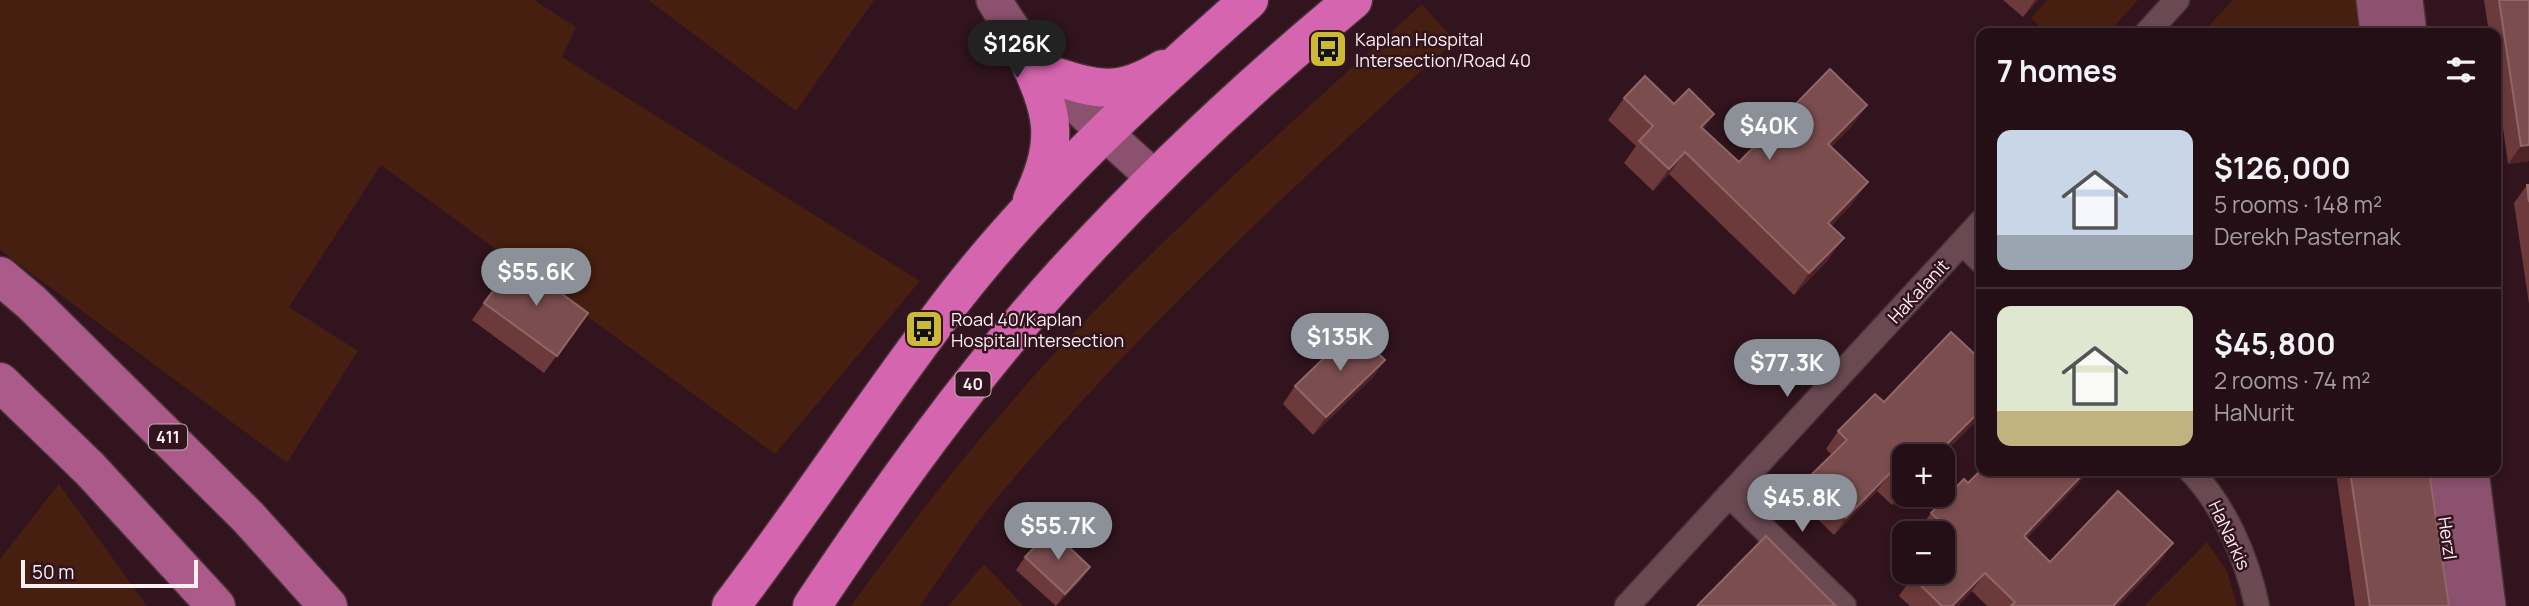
<!DOCTYPE html>
<html lang="en">
<head>
<meta charset="utf-8">
<style>
	body { margin:0; font-family:Manrope,sans-serif; background:#311d23; color:#f1f3f6; height:100vh; display:flex; flex-direction:column; font-size:26px; white-space:nowrap }
	* { box-sizing:border-box; margin:0 }
	p { font-size:23px; color:#a39ca1 }
	.icon { flex:none; width:38px; height:38px; fill:none; stroke:currentColor; stroke-width:2; stroke-linecap:round; stroke-linejoin:round }
	.map { position:relative; flex:1; overflow:hidden }
	.drawer { position:absolute; left:1976px; top:28px; width:525px; height:448px; display:flex; flex-direction:column; background:#250f16; border-radius:14px; box-shadow:0 4px 10px #0003,0 0 0 2px #422f35 }
	.drawer>* { flex:none }
	.fabs { position:absolute; left:1892px; top:444px; display:grid; gap:14px }
	.fabs a { display:grid; place-items:center; width:63px; height:63px; border-radius:14px; background:#250f16; box-shadow:0 4px 10px #0003,0 0 0 2px #422f35; font-size:35px }
	.scale { position:absolute; left:21px; bottom:18px; width:177px; box-sizing:border-box; padding-left:7px; border:4px solid #fceff2; border-top:0; font-size:19px; line-height:24px; white-space:nowrap; color:#fceff2; -webkit-text-stroke:5px #31141d; paint-order:stroke }
	.price { position:absolute; translate:-50% -60px; padding:0 16px; border-radius:24px; background:#8c9099; color:#fff; font-size:23px; line-height:46px; filter:drop-shadow(0 2px 4px #0008) }
	.price::after { content:''; position:absolute; left:50%; top:42px; width:21px; height:16px; margin-left:-10px; background:inherit; clip-path:polygon(0 0,100% 0,50% 100%) }
	.price.on { background:#222; color:#fff }
	ul { padding:0; list-style:none }
	li { display:flex; align-items:center; gap:21px; height:175px; padding:0 21px }
	li+li { border-top:2px solid #422f35 }
	li span { display:grid; place-items:center; flex:none; width:196px; height:140px; border-radius:14px; color:#555 }
	li>.icon { margin-inline-start:auto }
	span .icon { width:84px; height:84px; fill:#fffc; stroke-width:1 }
	li b { font-size:30px }
	h2 { display:flex; justify-content:space-between; align-items:center; height:84px; padding:0 21px; font-size:30px }
	.map>svg:first-child { display:block }
	.green { fill:#461f10 }
	.lines { fill:none; stroke-linecap:round; stroke-linejoin:round }
	.street-casing { stroke:#453136; stroke-width:27 }
	.secondary-casing { stroke:#453136; stroke-width:38 }
	.primary-casing { stroke:#453136; stroke-width:41 }
	.highway-casing { stroke:#453136; stroke-width:41 }
	.street { stroke:#6b4952; stroke-width:24 }
	.secondary { stroke:#8b516e; stroke-width:35 }
	.primary { stroke:#ab5a89; stroke-width:38 }
	.highway { stroke:#d565ae; stroke-width:38 }
	.wall { fill:#6c3a3a }
	.shaded-wall { fill:#4e2226 }
	.building { fill:#7b4d4e; stroke:#906667; stroke-width:2 }
	.labels { text-anchor:middle; dominant-baseline:central; stroke-width:5; stroke-linejoin:round; paint-order:stroke }
	.shield { fill:#31141d; stroke:#bfadb2; stroke-width:2 }
	.shield-label { font-size:16px; font-weight:bold; fill:#fceff2 }
	.poi-label { font-size:18px; fill:#fceff2; stroke:#31141d; text-anchor:start }
	.street-label { font-size:18px; fill:#fceff2; stroke:#31141d }
</style>
</head>
<body>
<div class="map">
<svg width="2529" height="606" viewBox="0 0 2529 606">
	<rect width="100%" height="100%" fill="#31141d"/>
	<g class="green">
		<polygon points="0,0 534,0 576,27 562,57 920,281 775,454 381,165 289,307 358,351 287,463 0,250"/>
		<polygon points="648,0 874,0 796,111"/>
		<polygon points="2047,0 2138,0 2108,33 2046,33 2031,18"/>
		<polygon points="2233,0 2364,0 2368,33 2202,33"/>
		<path d="M1422,4L1455,41C1297,181 1144,325 1007,486C975,523 948,566 920,606H851C922,507 999,411 1083,323C1190,211 1307,109 1422,4Z"/>
		<polygon points="59,484 147,606 0,606 0,559"/>
		<polygon points="2207,542 2227,571 2237,606 2144,606"/>
		<polygon points="984,564 1024,606 948,606"/>
	</g>
	<g class="lines">
		<defs>
			<g id="street">
				<polyline points="2147,33 2177,0"/>
				<polyline points="1963,243 1981,261"/>
				<path d="M2191,471C2225,507 2247,558 2257,606"/>
				<polyline points="1729,495 1844,606"/>
				<polyline points="1627,606 1981,222"/>
			</g>
			<g id="secondary">
				<path d="M994,0C1034,70 1096,126 1156,179"/>
				<polyline points="2374,0 2378,33"/>
				<polyline points="2405,0 2409,33"/>
				<polyline points="2438,471 2457,606"/>
				<polyline points="2471,471 2488,606"/>
			</g>
			<g id="primary">
				<polyline points="0,276 32,303 248,517 328,606"/>
				<polyline points="0,382 90,469 216,606"/>
			</g>
			<g id="highway">
				<path d="M1023,46C1051,111 1063,133 1032,200"/>
				<path d="M1051,75C1098,90 1119,96 1163,69"/>
				<path d="M731,606C808,505 877,398 955,297C1040,188 1146,91 1249,0"/>
				<path d="M812,606C888,492 969,379 1061,277C1151,178 1250,85 1353,0"/>
			</g>
		</defs>
		<use href="#street" class="street-casing"/>
		<use href="#secondary" class="secondary-casing"/>
		<use href="#primary" class="primary-casing"/>
		<use href="#highway" class="highway-casing"/>
		<use href="#street" class="street"/>
		<use href="#secondary" class="secondary"/>
		<use href="#primary" class="primary"/>
		<use href="#highway" class="highway"/>
	</g>
	<g class="wall">
		<polygon points="2003,0 2038,0 2023,17"/>
		<polygon points="2484,0 2529,0 2529,161 2508,164 2496,78 2496,33 2489,33"/>
		<polygon points="1624,98 1674,104 1703,129 1739,162 1867,105 1851,127 1831,147 1852,204 1831,226 1828,260 1794,295 1669,174 1653,191 1624,163 1636,146 1608,120"/>
		<polygon points="2527,185 2529,185 2529,304 2514,203"/>
		<polygon points="484,303 588,313 544,373 472,320"/>
		<polygon points="1385,360 1372,378 1313,435 1283,404 1295,386"/>
		<polygon points="1981,360 1981,416 1892,505 1877,491 1834,535 1795,497 1807,479 1832,455 1826,449 1838,431 1884,402"/>
		<polygon points="2337,471 2429,471 2449,606 2355,606 2336,473"/>
		<polygon points="1968,483 2079,483 2026,539 2050,562 2160,562 2118,606 1987,606 1972,591 1958,606 1910,606 1899,596 1912,577 1942,572 1942,534 1921,534 1918,531 1931,513"/>
		<polygon points="1025,557 1082,579 1056,606 1016,570"/>
	</g>
	<g class="shaded-wall">
		<polygon points="2035,0 2038,0 2023,17"/>
		<polygon points="1867,105 1851,127 1813,166 1828,144"/>
		<polygon points="1714,114 1699,136 1701,127"/>
		<polygon points="2529,145 2529,161 2508,164 2521,146"/>
		<polygon points="1685,152 1669,174 1653,191 1669,169"/>
		<polygon points="1868,182 1852,204 1813,245 1828,223"/>
		<polygon points="1844,238 1828,260 1794,295 1809,273"/>
		<polygon points="1385,360 1372,378 1313,435 1326,417"/>
		<polygon points="1981,410 1981,416 1940,457 1934,457"/>
		<polygon points="2086,471 2088,471 2079,483 2011,555 2024,536"/>
		<polygon points="1890,473 1877,491 1834,535 1846,518"/>
		<polygon points="1904,487 1904,492 1892,505"/>
		<polygon points="2173,543 2160,562 2118,606 2113,606"/>
		<polygon points="1090,567 1082,579 1056,606 1065,594"/>
		<polygon points="1985,573 1972,591 1958,606 1952,606"/>
	</g>
	<g class="building">
		<polygon points="2499,0 2529,0 2529,145 2521,146"/>
		<polygon points="1830,69 1867,105 1828,144 1868,182 1828,223 1844,238 1809,273 1685,152 1669,169 1639,141 1653,126 1624,98 1645,76 1674,104 1689,89 1714,114 1701,127 1739,162"/>
		<polygon points="2527,185 2529,185 2529,202"/>
		<polygon points="516,260 588,313 557,356 484,303"/>
		<polygon points="1354,329 1385,360 1326,417 1295,386"/>
		<polygon points="1951,332 1981,360 1981,410 1934,457 1904,457 1904,487 1890,473 1846,518 1807,479 1847,440 1838,431 1875,394 1884,402"/>
		<polygon points="1981,470 2086,471 2024,536 2050,562 2118,491 2173,543 2113,606 2011,606 2015,602 1985,573 1952,606 1942,606 1912,577 1917,572 1942,572 1942,546 1954,534 1931,513 1964,479 1968,483"/>
		<polygon points="2350,471 2429,471 2449,606 2370,606"/>
		<polygon points="1051,530 1090,567 1065,594 1025,557"/>
		<polygon points="1766,536 1836,606 1697,606"/>
	</g>
	<defs>
		<symbol id="bus-square" viewBox="-11 -11 22 22"><rect x="-9" y="-9" width="18" height="18" rx="4" fill="#cdb938" stroke="#31141d"/><path d="M-5-6H5V4H4V6H2V4H-2V6H-4V4H-5ZM-3.5-4V0h7V-4ZM-3.5 1.2v1.5H-2V1.2ZM2 1.2v1.5H3.5V1.2Z" fill="#111"/></symbol>
	</defs>
	<g fill-rule="evenodd">
		<use href="#bus-square" x="1306" y="27" width="44" height="44"/>
		<use href="#bus-square" x="902" y="307" width="44" height="44"/>
	</g>
	<g class="labels">
		<g class="shield">
			<rect x="955.5" y="371.5" width="35" height="25" rx="5"/>
			<rect x="149" y="424.5" width="38" height="25" rx="5"/>
		</g>
		<g class="shield-label">
			<text x="973" y="384">40</text>
			<text x="168" y="437">411</text>
		</g>
		<g class="poi-label">
			<text x="1355" y="39">Kaplan Hospital<tspan x="1355" dy="21">Intersection/Road 40</tspan></text>
			<text x="951" y="319">Road 40/Kaplan<tspan x="951" dy="21">Hospital Intersection</tspan></text>
		</g>
		<g class="street-label">
			<text transform="translate(1918 291) rotate(-47)">HaKalanit</text>
			<text transform="translate(2230 535) rotate(65)">HaNarkis</text>
			<text transform="translate(2448 538) rotate(82)">Herzl</text>
		</g>
	</g>
</svg>
<div class="fabs">
<a>+</a>
<a>−</a>
</div>
<div class="scale">50 m</div>
<b class="price on" style="left:1017px;top:80px">$126K</b>
<b class="price" style="left:1769px;top:162px">$40K</b>
<b class="price" style="left:536px;top:308px">$55.6K</b>
<b class="price" style="left:1340px;top:373px">$135K</b>
<b class="price" style="left:1787px;top:399px">$77.3K</b>
<b class="price" style="left:1802px;top:534px">$45.8K</b>
<b class="price" style="left:1058px;top:562px">$55.7K</b>
<section class="drawer">
<h2>7 homes<svg class="icon" aria-label="filters" viewBox="0 0 24 24"><path d="M4 7h16M4 17h16"/><circle cx="9" cy="7" r="2"/><circle cx="15" cy="17" r="2"/></svg></h2>
<ul>
<li><span style="background:linear-gradient(#c9d6e8 75%,#9aa5b1 0)"><svg class="icon" aria-label="home" viewBox="0 0 24 24"><path d="M3 11l9-7 9 7M6 9v11h12V9"/></svg></span><div><b>$126,000</b><p>5 rooms · 148 m²</p><p>Derekh Pasternak</p></div></li>
<li><span style="background:linear-gradient(#dfe7d0 75%,#c2b280 0)"><svg class="icon" aria-label="home" viewBox="0 0 24 24"><path d="M3 11l9-7 9 7M6 9v11h12V9"/></svg></span><div><b>$45,800</b><p>2 rooms · 74 m²</p><p>HaNurit</p></div></li>
</ul>
</section>
</div>
</body>
</html>
